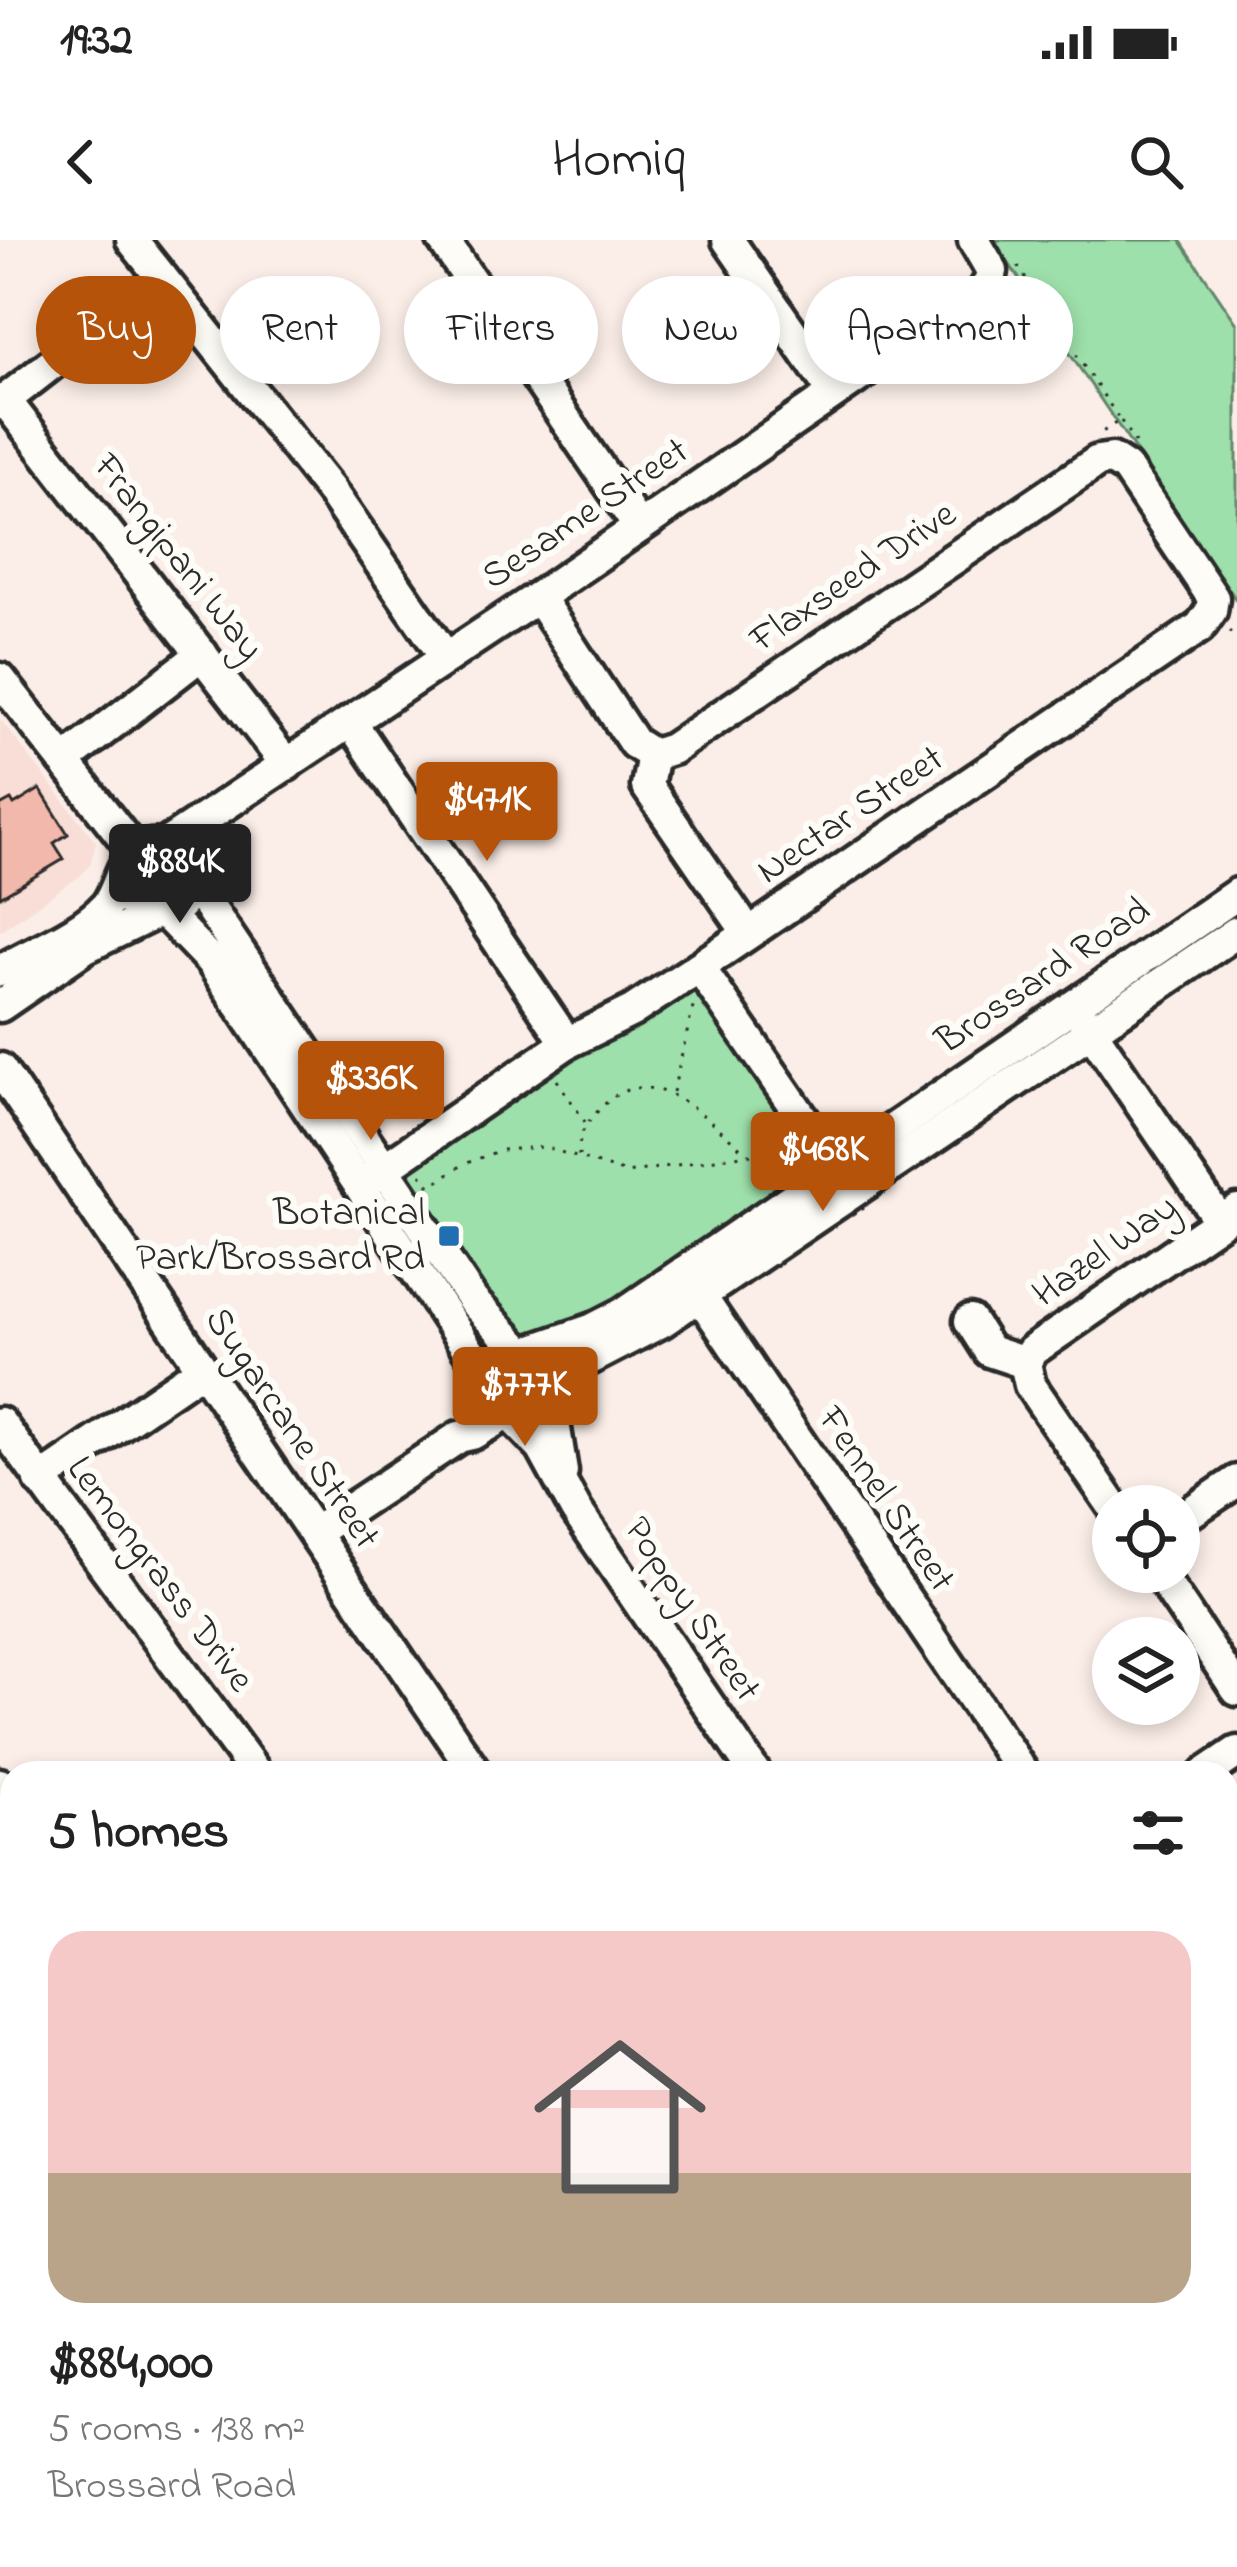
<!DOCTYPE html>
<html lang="en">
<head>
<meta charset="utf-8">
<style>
	body { margin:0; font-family:"Indie Flower",sans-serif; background:#f2f2f2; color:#222; height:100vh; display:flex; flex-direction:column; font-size:45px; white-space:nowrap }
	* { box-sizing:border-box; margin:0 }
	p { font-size:39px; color:#767676 }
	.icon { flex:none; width:66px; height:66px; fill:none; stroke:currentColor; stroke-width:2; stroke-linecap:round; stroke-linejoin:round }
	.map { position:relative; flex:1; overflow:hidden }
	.panel { position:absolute; left:0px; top:1521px; width:1239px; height:807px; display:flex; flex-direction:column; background:#fff; border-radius:36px 36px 0 0; box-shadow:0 6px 18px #0003 }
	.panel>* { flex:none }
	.top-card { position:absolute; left:36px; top:36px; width:1167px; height:108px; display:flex; gap:24px }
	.controls { position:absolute; left:1092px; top:1245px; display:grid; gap:24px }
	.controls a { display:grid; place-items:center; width:108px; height:108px; border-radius:50%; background:#fff; box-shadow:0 6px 18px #0003; font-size:60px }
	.price { position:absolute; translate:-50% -102px; padding:0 27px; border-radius:12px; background:#b45309; color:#fff; font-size:39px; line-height:78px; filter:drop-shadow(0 3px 6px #0008) }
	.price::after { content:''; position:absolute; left:50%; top:72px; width:36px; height:27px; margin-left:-18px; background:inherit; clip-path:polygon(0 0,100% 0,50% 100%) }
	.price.active { background:#222; color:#fff }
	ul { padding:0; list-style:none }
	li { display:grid; align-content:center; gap:24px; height:636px; padding:0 48px }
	li span { display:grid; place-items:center; height:372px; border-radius:36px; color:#555 }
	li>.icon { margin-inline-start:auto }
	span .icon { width:216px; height:216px; fill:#fffc; stroke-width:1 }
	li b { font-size:51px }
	h2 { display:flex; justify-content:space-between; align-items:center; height:144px; padding:0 48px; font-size:51px }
	.chip { padding:0 42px; border-radius:54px; background:#fff; box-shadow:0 6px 18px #0003; font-size:42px; line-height:108px }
	.chip.active { background:#b45309; color:#fff }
	.status { display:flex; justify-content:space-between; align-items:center; height:84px; padding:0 60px; background:#fff; direction:ltr }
	.status svg { height:33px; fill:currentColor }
	header { display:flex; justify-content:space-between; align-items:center; height:156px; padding:0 48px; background:#fff; font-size:54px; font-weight:600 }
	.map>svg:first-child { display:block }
	.built { fill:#f8ded6 }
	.green { fill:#9ee0ab; stroke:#64866b; stroke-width:3 }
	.building { fill:#f2b8ac; stroke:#2b2b2b; stroke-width:3 }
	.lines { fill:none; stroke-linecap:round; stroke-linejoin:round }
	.minor-casing { stroke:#2b2b2b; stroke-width:39 }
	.path { stroke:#2b2b2b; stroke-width:3; stroke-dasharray:3 9; stroke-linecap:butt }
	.minor { stroke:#fdfcf7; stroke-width:30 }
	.poi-dot { fill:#1f6fb2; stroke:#fdfcf7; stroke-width:4.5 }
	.labels { text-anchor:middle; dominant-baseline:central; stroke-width:12; stroke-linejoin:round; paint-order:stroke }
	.street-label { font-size:39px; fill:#2b2b2b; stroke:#fdfcf7 }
	.poi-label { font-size:39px; fill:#2b2b2b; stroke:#fdfcf7; text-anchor:end }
</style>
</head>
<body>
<div class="status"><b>19:32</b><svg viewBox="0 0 49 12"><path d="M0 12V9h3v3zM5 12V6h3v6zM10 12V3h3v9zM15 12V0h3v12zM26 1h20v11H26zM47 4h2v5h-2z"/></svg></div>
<header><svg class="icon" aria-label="back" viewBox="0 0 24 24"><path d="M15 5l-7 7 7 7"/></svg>Homiq<svg class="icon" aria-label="search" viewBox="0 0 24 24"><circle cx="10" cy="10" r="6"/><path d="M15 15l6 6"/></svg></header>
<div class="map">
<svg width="1237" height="2327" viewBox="0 0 1237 2327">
	<rect width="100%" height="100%" fill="#fbeee8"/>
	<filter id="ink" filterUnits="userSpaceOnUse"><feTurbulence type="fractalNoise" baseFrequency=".00833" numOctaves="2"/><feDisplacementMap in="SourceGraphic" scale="24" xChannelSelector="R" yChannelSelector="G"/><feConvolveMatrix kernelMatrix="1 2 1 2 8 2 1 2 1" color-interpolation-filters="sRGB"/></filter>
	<g filter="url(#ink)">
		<polygon class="built" points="0,479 96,602 90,625 80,636 0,691"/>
		<g class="green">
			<polygon points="993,0 1180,0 1237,84 1237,361"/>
			<path d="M684,748H696L815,920L800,940L792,939L631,1048L630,1061L530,1098L513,1093L475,1057L478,1040L421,955L412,954C404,943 403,936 411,924L598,797Z"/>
			<polygon points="1237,1781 1237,2327 1206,2327 1202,2316 1227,2316 1227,1782"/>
			<polygon points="0,1936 12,1936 12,2316 1137,2316 1140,2327 0,2327"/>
		</g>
		<polygon class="building" points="40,549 68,594 54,603 64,619 0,657 0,566 11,560 14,565"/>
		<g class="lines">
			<defs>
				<g id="minor">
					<polyline points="132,0 330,250 446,418"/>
					<polyline points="443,0 639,287"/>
					<polyline points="728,0 833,152"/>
					<polyline points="5,160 287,525"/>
					<polyline points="0,164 162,38"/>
					<polyline points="538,357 634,503 653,515"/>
					<polyline points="0,439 135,612"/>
					<polyline points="351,482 567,803"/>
					<polyline points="653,515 647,546 748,693"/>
					<polyline points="64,521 202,414"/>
					<polyline points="163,606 538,357 980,53 989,44 992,31 974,0"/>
					<polyline points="191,640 473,1061 518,1109"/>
					<polyline points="165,673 211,721 485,1135"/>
					<polyline points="699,727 845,940"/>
					<path d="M0,731C35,710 78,696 106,666C120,650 120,620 140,610C156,601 172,607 184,619C215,677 123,699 123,634"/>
					<polyline points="0,766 86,707 154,674"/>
					<polyline points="1082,777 1220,981"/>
					<polyline points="0,829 476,1533"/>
					<polyline points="360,945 567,803 632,771 699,727 1200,387 1211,371 1213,358 1126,228 1112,219 1098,221 672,509 653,515"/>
					<polyline points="690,1041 1023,1533"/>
					<polyline points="970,1081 989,1111 1025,1123"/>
					<polyline points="530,1111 591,1090 624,1073 1237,654"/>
					<polyline points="1025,1123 1032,1111 1237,970"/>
					<polyline points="1025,1123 1030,1145 1113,1266"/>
					<polyline points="553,1147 578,1125 661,1082 1237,692"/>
					<polyline points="550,1158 562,1232"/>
					<polyline points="513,1178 542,1208 576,1270 755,1533"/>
					<polyline points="0,1183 256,1533"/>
					<polyline points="40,1240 202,1129"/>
					<polyline points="1179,1280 1237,1241"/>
					<polyline points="314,1293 459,1197 472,1194 505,1175"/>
					<polyline points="1158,1332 1237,1450"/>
					<polyline points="1206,1533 1237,1512"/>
					<polyline points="0,1544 12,1560"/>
					<polyline points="1227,1753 1237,1752"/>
					<polyline points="0,1827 12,1827"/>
					<polyline points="1168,2316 1171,2327"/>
				</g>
			</defs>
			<use href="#minor" class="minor-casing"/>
			<g class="path">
				<polyline points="1018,26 1029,44"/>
				<polyline points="1009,60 1030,46 1120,180 1098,195"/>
				<polyline points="1121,181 1135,203"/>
				<polyline points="1229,393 1237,387"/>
				<polyline points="557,840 585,882"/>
				<polyline points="673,852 694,763"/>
				<path d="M579,916C578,893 586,883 602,867C649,816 708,879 745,912"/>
				<polyline points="421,934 430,946 464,924 501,910 545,907 626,933 747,914 798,917"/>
			</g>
			<use href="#minor" class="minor"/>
		</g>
	</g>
	<rect class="poi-dot" x="437" y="984" width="24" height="24" rx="6"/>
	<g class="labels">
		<g class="street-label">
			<text transform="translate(586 275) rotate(-34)">Sesame Street</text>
			<text transform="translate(177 318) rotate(52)">Frangipani Way</text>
			<text transform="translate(854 338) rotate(-34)">Flaxseed Drive</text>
			<text transform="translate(851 576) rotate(-34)">Nectar Street</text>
			<text transform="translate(1044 737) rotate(-34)">Brossard Road</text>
			<text transform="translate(1106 1012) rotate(-35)">Hazel Way</text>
			<text transform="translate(291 1189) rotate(56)">Sugarcane Street</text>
			<text transform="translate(885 1260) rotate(56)">Fennel Street</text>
			<text transform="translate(159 1335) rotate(53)">Lemongrass Drive</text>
			<text transform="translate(691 1370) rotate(56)">Poppy Street</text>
		</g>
		<g class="poi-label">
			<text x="425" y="974">Botanical<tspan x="425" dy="45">Park/Brossard Rd</tspan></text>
		</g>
	</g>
</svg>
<div class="controls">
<a><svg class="icon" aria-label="locate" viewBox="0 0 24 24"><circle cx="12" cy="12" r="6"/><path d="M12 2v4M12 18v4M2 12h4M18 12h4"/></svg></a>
<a><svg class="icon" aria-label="layers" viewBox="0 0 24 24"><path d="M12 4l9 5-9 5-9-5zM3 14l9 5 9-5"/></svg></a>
</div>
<b class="price" style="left:487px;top:624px">$471K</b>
<b class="price active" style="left:180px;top:686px">$884K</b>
<b class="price" style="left:371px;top:903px">$336K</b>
<b class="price" style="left:823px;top:974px">$468K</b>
<b class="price" style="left:525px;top:1209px">$777K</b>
<div class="top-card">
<a class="chip active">Buy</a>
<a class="chip">Rent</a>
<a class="chip">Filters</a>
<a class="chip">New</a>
<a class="chip">Apartment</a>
</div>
<section class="panel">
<h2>5 homes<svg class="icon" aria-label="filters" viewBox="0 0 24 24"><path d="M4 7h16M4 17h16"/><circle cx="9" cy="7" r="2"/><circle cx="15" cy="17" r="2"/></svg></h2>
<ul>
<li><span style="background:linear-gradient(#f6c9c9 65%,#b9a48a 0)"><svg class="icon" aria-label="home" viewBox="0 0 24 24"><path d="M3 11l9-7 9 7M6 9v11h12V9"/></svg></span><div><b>$884,000</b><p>5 rooms · 138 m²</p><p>Brossard Road</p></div></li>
</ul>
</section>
</div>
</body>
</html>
